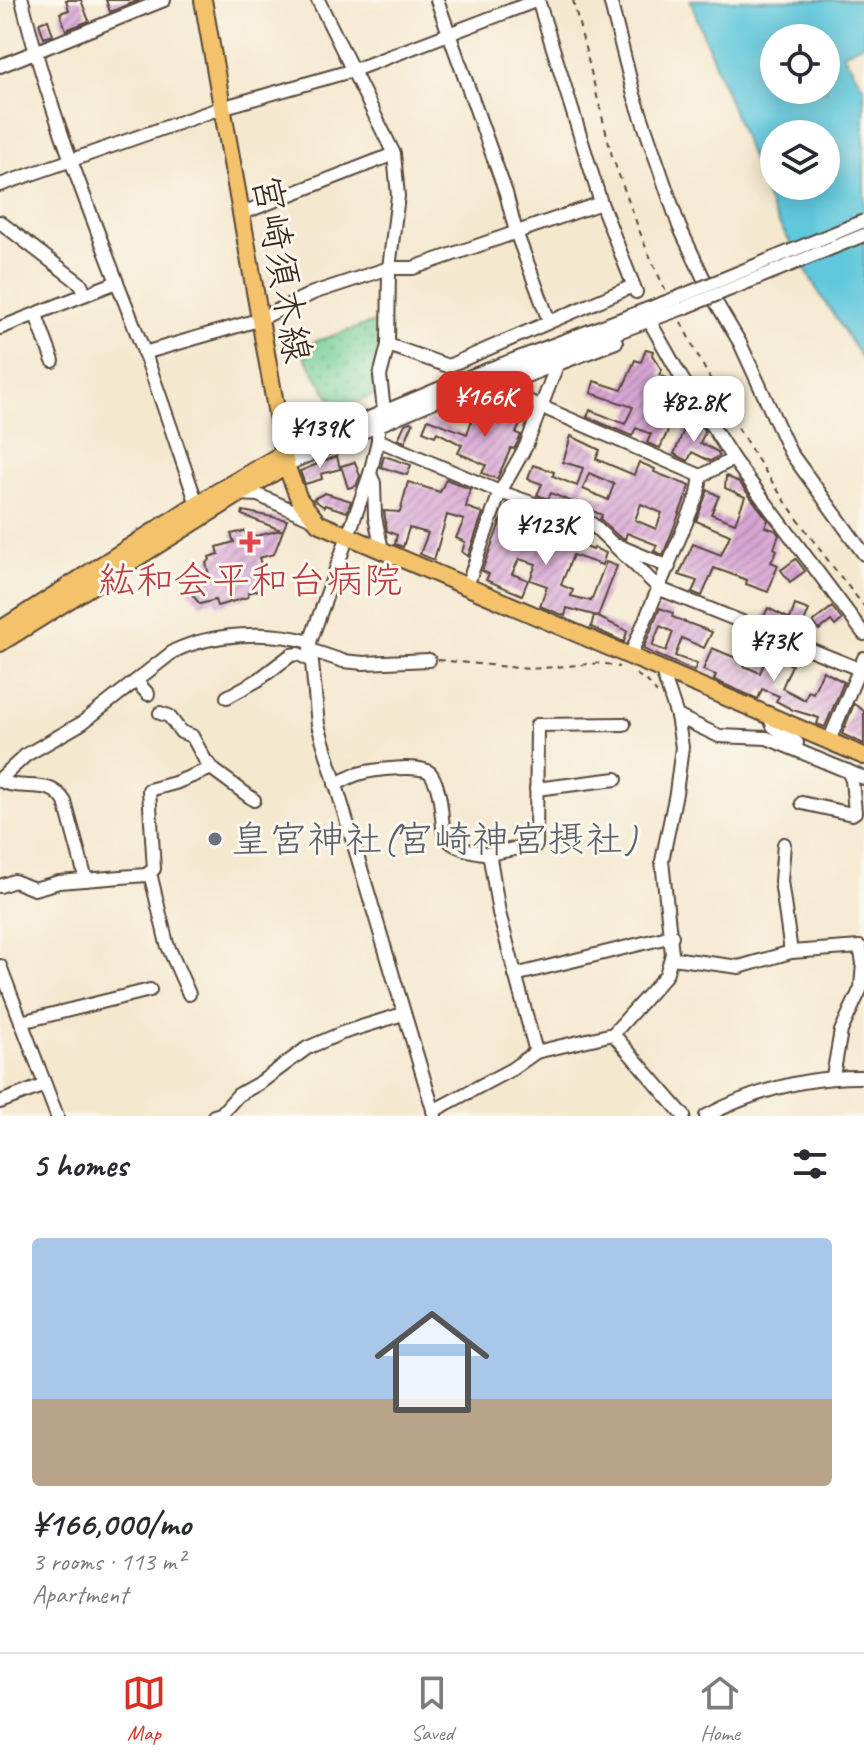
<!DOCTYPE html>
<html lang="en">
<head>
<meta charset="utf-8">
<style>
	body { margin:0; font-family:Caveat,"Klee One",sans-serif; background:#f2f2f3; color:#2b2b33; height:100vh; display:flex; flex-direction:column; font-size:30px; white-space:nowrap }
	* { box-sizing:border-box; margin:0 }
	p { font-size:26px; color:#7c7c81 }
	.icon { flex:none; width:44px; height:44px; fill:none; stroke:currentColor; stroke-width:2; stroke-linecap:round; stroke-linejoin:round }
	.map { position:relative; height:1116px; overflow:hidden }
	.sheet { display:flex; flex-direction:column; background:#fff; flex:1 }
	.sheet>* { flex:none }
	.fabs { position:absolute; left:760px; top:24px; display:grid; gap:16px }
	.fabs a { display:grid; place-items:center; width:80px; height:80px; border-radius:50%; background:#fff; box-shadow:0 4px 20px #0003; font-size:40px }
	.price { position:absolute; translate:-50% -68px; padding:0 18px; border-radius:16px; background:#fff; color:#222; font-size:26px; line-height:52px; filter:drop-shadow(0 2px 4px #0008) }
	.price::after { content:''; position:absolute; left:50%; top:48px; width:24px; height:18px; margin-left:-12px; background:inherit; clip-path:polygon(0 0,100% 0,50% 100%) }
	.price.current { background:#d93025; color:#fff }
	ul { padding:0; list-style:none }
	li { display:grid; align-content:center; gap:16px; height:424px; padding:0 32px }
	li+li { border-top:2px solid #e1e1e2 }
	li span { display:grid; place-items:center; height:248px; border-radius:8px; color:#555 }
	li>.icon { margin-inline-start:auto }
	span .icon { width:144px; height:144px; fill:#fffc; stroke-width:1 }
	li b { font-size:34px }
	h2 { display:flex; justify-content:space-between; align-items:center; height:96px; padding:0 32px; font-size:34px }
	.menu { display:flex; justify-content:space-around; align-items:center; height:112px; border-top:2px solid #e1e1e2; background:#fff; font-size:22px; color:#7c7c81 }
	.menu a { display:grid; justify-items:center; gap:4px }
	.menu .current { color:#d93025 }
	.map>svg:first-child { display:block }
	.park { fill:url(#park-dots); stroke:#587c5a; stroke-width:2 }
	.water { fill:#60c8dc; stroke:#4e797d; stroke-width:2; fill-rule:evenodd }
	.building { fill:url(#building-hatch); fill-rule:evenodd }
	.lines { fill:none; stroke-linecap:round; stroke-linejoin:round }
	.minor-casing { stroke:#574639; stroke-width:16 }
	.major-casing { stroke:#574639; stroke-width:20 }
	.path { stroke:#574639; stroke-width:2; stroke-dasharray:6 6; stroke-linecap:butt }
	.minor { stroke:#fff; stroke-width:12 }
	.major { stroke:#f3c26a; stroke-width:16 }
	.minor-bridge-casing { stroke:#574639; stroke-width:16; stroke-linecap:butt }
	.minor-bridge { stroke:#fff; stroke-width:12 }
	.health-dot { fill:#e0444e; stroke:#fbf7ec; stroke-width:3 }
	.worship-dot { fill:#6b7280; stroke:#fbf7ec; stroke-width:3 }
	.labels { text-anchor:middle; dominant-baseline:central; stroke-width:6; stroke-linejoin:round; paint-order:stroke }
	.street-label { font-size:38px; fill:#3b2a1e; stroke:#fbf7ec }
	.health-label { font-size:38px; fill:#be3a42; stroke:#fbf7ec }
	.worship-label { font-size:38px; fill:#5b616d; stroke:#fbf7ec; text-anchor:start }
</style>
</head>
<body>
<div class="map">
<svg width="864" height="1116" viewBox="0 0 864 1116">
	<defs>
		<pattern id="park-dots" width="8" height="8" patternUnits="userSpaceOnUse" patternTransform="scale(2)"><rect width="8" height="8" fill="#74cf96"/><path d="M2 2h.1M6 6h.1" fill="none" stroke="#60a87a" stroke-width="1.8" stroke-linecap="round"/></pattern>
		<pattern id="building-hatch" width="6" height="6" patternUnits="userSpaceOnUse" patternTransform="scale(2)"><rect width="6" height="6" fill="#d8a6d5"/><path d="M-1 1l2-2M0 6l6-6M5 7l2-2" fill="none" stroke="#b087ac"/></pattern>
	</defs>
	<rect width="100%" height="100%" fill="#fbf7ec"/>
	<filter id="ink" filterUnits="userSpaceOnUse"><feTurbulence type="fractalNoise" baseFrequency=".0125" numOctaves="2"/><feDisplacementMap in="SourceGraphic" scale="16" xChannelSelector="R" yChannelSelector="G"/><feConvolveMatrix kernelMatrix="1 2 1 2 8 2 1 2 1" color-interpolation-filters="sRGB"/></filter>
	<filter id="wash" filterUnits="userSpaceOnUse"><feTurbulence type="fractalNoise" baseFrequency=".006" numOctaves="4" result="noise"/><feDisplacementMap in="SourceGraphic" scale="32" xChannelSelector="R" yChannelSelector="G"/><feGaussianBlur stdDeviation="1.8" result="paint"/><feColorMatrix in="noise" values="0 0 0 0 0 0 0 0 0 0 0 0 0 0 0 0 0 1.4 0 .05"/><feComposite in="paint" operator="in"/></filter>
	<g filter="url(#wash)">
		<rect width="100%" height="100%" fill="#f4e8cf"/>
		<polygon class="park" points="384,319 384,344 377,394 338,410 298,347"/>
		<path class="water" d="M690,0H864V43L843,54L864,88V362L818,291L772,211ZM774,38H826V90H774ZM774,134H826V186H774Z"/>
		<g id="blocks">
			<g class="building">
				<polygon points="66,0 81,0 89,21 66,30 60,13 69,10"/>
				<polygon points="106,0 140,0 110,12"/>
				<polygon points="48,20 53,35 44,38 39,23"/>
				<polygon points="646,349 653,351 652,355 662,370 659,375 667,378 657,405 676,413 660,448 647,443 651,434 636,428 632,436 587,417 590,410 625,424 633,407 591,393 594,381 622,390 635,360 641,362"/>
				<polygon points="506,406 525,414 516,433 521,435 518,442 514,449 511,448 497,479 482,473 486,465 458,453 462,445 437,432 435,436 423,431 428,419 467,434 474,414 498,424"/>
				<polygon points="688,420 702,427 705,432 700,443 718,452 719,456 710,461 692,452 688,461 674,454"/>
				<polygon points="410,422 413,423 405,442 398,439 405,424"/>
				<path d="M571,436L600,450L596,459L634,475L639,462L655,469L654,472L690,486L663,555L654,551L657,545L627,533L625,539L618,536L600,519L602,515L551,493L548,499L537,495L542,484L528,479L533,465L554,472L553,476L577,486L583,468L563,462ZM589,473L614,484L608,500L583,489ZM641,504L662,513L656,529L635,520Z"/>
				<polygon points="337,456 340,469 321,474 322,479 305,484 300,471"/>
				<polygon points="384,456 411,465 407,475 381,467"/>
				<polygon points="355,462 360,476 356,486 348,488 341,466"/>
				<polygon points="726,476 739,482 768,520 765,527 775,530 779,535 774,548 777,550 771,562 778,565 768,592 746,584 747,580 714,568 702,596 692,592 697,581 679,575 693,544 721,555 730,535 696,521 708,490 719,496 711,514 735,523 745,497 725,488"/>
				<polygon points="446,479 470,489 466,507 483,513 468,556 462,552 465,542 456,538 464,520 447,515 434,560 420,554 428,533 409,528 403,547 395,544 397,535 387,531 384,511 400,512 408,482 440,492"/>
				<polygon points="325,493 351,501 347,512 325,505 324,507 313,499"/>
				<polygon points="507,504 538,520 535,526 593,550 594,548 606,553 602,565 573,555 561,585 573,590 571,596 591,601 606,562 617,566 598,616 594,615 627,631 624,642 591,627 594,615 567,608 565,616 540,606 547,586 530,580 536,564 519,559 512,574 528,580 522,595 486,580 489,574 482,571"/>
				<polygon points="243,511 287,520 274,554 259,558 265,577 260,590 248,593 248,597 217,606 215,600 200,604 189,591 192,584 210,579 206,563 210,560 209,557 219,554 217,547 234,542 231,534 245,531 247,538 281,530 242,515"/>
				<polygon points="796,559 805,571 790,582 781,570"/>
				<polygon points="795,605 809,610 799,635 762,620 768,608 790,619"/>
				<polygon points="832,607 842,620 835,626 831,621 819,630 813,622"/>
				<path d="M660,608L673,613L672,617L712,632L704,648L682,638L675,656L697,664L694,671L643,649ZM660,626L673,632L666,651L652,646Z"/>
				<polygon points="712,648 736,658 740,650 750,656 744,666 760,673 768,654 792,665 782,688 805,700 808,691 813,693 823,671 844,682 825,727 817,724 819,718 793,710 776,701 779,696 762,689 758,699 714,680 716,675 703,670"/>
				<polygon points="854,704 864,711 864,744 842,734"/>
			</g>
		</g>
	</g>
	<g filter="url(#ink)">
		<use href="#blocks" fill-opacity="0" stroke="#574639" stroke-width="2"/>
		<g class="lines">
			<defs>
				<g id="minor">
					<path d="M22,0C51,121 99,234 143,349C162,400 179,452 197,504"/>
					<polyline points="318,0 394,154 398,196 389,268 388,345 380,376 384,410 378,425 378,440 370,474 374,483 375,517 382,550"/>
					<polyline points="437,0 506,193 516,232 549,321"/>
					<polyline points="538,0 601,203 636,292"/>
					<polyline points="610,0 634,95 679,226 711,294 740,343 790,452 864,554"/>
					<polyline points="0,66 164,0"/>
					<polyline points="0,185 221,108 354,70 538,0"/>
					<polyline points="240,214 394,154"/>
					<polyline points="0,222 81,284 85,293"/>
					<polyline points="36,315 53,361"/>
					<polyline points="650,322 681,377 733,459 864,634"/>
					<polyline points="0,328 117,282"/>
					<polyline points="388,345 448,366 633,286"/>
					<polyline points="144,353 258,320 313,293 389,268 413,268 601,203"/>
					<polyline points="496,387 701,476"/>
					<polyline points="463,389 466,395 471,397 616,342"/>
					<polyline points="378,440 500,492 592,524 660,589 859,669"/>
					<polyline points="283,454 455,382 679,297"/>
					<polyline points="286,465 463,389 686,307"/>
					<polyline points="370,474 310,642 318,725 435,1116"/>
					<polyline points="701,476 733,459"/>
					<polyline points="239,494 258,495 312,519"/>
					<polyline points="619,546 669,567"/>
					<polyline points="467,586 500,492 526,446 557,365"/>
					<polyline points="310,650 343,661 364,663 429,660"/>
					<polyline points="630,656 698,494 701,476"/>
					<polyline points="136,681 148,694"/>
					<polyline points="227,697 258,680 291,655 298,654 311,660"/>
					<polyline points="160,713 169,716 181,732 192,736 205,760 215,771 254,800"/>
					<polyline points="769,715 773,726 797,743"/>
					<polyline points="677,716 719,736 767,738 864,778"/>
					<polyline points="829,741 864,658"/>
					<path d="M0,779L26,755L82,723L174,651C212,633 269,630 310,642"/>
					<path d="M0,780C22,793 50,776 65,802L86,880"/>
					<path d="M335,784C343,781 351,776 358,774C371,770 424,763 431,774C442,791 441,816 444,835C453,849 472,851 488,854L490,858L499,913L536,1052"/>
					<polyline points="536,789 616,779"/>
					<polyline points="802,803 852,814 855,812 852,780 848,771"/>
					<polyline points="784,844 781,881 791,952"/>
					<polyline points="488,854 536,845 537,725 624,724"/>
					<polyline points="146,875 151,877 167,944 189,994"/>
					<polyline points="0,886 14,881 34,889 59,882 146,875 154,869 149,790 175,783 212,768"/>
					<polyline points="672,958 739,967 791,952 860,947 863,963 861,988 841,1031 833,1076"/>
					<polyline points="0,966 57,1116"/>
					<polyline points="515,975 672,936"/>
					<polyline points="21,1022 150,990"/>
					<polyline points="613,1034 684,1116"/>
					<polyline points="0,1102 45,1085"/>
					<polyline points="433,1111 512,1069 536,1052 613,1034 666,975 672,954 662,861 676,793 682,747 677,716 662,671"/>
					<polyline points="214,1116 221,1114 238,1095 261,1082 307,1048 342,1033 403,1014"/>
					<path d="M706,1116C756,1090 807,1076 864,1077"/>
				</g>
				<g id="major">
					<polyline points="203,0 286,465 299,499 318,523 864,756"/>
					<polyline points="0,630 197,504 277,457"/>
					<polyline points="0,643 286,465"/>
				</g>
			</defs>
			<use href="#minor" class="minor-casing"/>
			<use href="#major" class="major-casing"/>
			<g class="path">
				<polyline points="573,0 612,156 644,243 666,292"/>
				<path d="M681,322C732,427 790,515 864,606"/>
				<polyline points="438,660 529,669 602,663 619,667"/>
				<polyline points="636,674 648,682 657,693"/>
			</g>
			<use href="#minor" class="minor"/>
			<use href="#major" class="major"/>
			<defs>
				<g id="minor-bridge">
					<polyline points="679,297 864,221"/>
					<polyline points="686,307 864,235"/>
				</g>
			</defs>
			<use href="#minor-bridge" class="minor-bridge-casing"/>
			<use href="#minor-bridge" class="minor-bridge"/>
		</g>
	</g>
	<path class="health-dot" d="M246 530h8v8h8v8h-8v8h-8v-8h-8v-8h8z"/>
	<circle class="worship-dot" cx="215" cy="839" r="8"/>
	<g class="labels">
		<g class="street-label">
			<text transform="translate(282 269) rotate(80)">宮崎須木線</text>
		</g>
		<g class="health-label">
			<text x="250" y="580">紘和会平和台病院</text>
		</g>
		<g class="worship-label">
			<text x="231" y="839">皇宮神社(宮崎神宮摂社)</text>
		</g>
	</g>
</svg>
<div class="fabs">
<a><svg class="icon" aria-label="locate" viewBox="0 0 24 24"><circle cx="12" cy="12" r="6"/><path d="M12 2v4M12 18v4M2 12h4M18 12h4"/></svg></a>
<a><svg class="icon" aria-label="layers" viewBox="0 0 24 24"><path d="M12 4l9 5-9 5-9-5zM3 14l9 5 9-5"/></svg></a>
</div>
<b class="price current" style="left:485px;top:439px">¥166K</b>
<b class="price" style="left:694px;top:444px">¥82.8K</b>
<b class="price" style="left:320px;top:470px">¥139K</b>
<b class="price" style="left:546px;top:567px">¥123K</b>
<b class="price" style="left:774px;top:683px">¥73K</b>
</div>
<section class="sheet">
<h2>5 homes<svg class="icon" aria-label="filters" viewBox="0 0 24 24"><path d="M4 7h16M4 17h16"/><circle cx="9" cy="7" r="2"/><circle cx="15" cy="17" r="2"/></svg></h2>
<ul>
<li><span style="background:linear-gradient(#a9c7e8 65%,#b9a48a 0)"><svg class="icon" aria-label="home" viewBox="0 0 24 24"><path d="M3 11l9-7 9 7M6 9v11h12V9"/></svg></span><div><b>¥166,000/mo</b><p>3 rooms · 113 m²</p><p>Apartment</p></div></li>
</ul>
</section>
<nav class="menu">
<a class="current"><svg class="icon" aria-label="map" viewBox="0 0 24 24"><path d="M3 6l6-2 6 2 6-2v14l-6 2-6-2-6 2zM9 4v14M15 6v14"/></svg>Map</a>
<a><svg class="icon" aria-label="saved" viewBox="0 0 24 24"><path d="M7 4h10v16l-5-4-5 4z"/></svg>Saved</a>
<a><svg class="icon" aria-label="home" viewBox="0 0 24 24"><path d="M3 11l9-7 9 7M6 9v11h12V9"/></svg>Home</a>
</nav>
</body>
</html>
